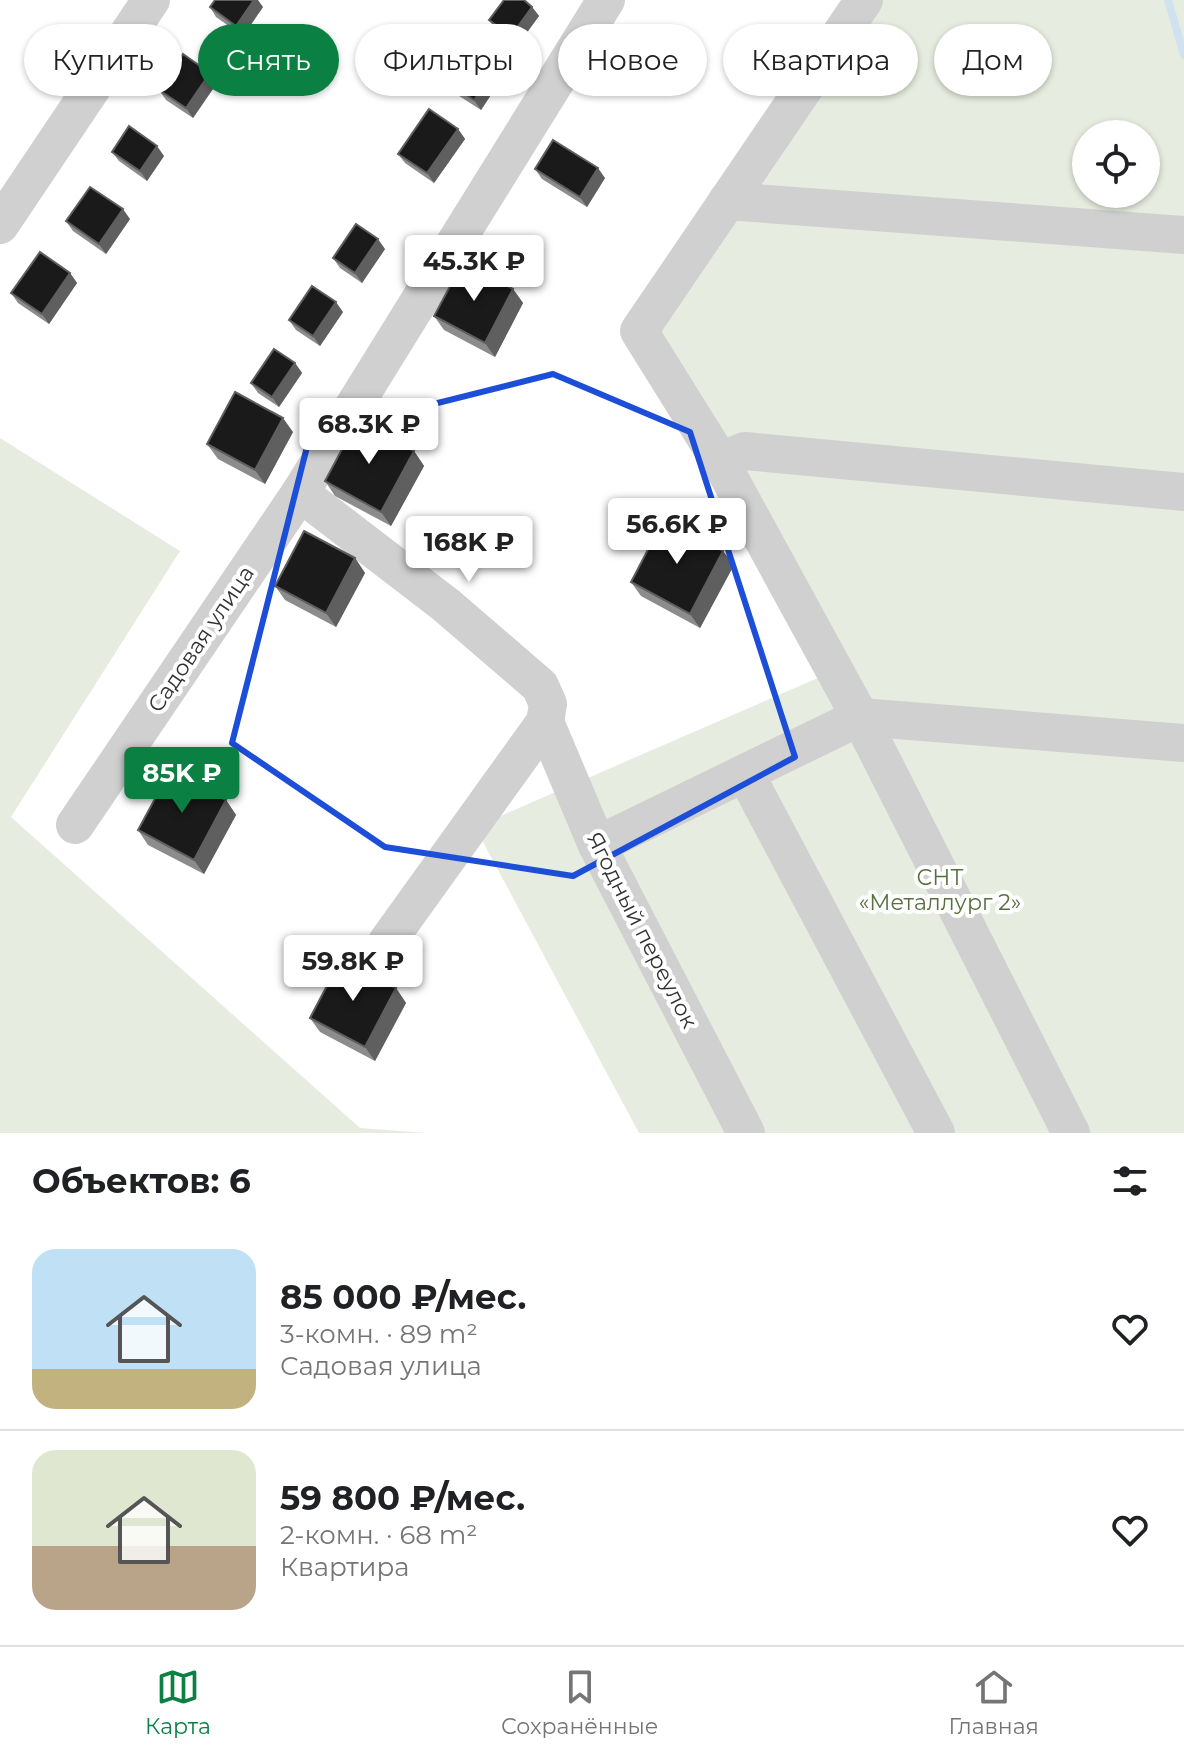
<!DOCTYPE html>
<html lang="ru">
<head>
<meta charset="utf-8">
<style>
	body { margin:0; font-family:Montserrat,sans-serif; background:#f2f2f2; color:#202124; height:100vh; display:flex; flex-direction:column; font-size:30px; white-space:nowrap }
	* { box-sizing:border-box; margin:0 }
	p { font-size:26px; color:#757577 }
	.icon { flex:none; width:44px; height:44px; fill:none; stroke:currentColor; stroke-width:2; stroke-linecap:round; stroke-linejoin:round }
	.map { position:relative; height:1133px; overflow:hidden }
	.drawer { display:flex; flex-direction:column; background:#fff; flex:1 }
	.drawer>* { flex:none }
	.top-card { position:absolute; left:24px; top:24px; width:1136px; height:72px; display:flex; gap:16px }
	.controls { position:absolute; left:1072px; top:120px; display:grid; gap:16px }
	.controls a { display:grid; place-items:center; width:88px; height:88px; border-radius:50%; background:#fff; box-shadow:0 2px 6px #0004; font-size:40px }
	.price { position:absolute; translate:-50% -68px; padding:0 18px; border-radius:8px; background:#fff; color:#222; font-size:26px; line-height:52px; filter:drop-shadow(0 2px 4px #0008) }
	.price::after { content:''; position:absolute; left:50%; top:48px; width:24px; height:18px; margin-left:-12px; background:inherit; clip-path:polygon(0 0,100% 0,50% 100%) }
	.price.on { background:#0b8043; color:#fff }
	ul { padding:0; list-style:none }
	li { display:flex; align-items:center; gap:24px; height:200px; padding:0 32px }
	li+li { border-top:2px solid #e0e0e0 }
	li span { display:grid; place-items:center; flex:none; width:224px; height:160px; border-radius:24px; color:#555 }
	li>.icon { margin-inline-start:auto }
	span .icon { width:96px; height:96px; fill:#fffc; stroke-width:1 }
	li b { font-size:34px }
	h2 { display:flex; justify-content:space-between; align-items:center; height:96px; padding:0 32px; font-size:34px }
	.tag { padding:0 28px; border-radius:36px; background:#fff; box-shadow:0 2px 6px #0004; font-size:28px; line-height:72px }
	.tag.on { background:#0b8043; color:#fff }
	.dock { display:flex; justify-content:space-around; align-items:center; height:112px; border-top:2px solid #e0e0e0; background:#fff; font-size:22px; color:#757577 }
	.dock a { display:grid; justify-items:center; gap:4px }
	.dock .on { color:#0b8043 }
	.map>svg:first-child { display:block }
	.green { fill:#e6ecdf; fill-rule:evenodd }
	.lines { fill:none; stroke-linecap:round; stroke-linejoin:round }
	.stream { stroke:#cfe2ee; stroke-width:8 }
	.minor { stroke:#d0d0d0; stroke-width:38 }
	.wall { fill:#8c8c8c }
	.shaded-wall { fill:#5f5f5f }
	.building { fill:#1a1a1a; stroke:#5f5f5f; stroke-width:2 }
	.marked { fill:none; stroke:#1d4ed8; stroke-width:6; stroke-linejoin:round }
	.labels { text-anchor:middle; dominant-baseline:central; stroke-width:8; stroke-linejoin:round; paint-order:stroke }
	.street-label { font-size:22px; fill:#333; stroke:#fff }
	.park-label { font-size:22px; fill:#56703f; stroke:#fff }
</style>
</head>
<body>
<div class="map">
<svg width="1184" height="1133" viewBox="0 0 1184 1133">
	<rect width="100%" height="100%" fill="#fff"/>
	<g class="green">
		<path d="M864,0H1184V1133H639L475,827L827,674L624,327ZM1086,134H1146V194H1086Z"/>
		<polygon points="0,438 180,551 11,817 360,1128 427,1133 0,1133"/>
	</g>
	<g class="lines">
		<polyline class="stream" points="1168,0 1184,55"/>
		<g class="minor">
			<polyline points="727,201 1184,235"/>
			<polyline points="0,225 151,0"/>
			<polyline points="720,461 639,331 864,0"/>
			<polyline points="300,493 446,605 540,686 548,704 545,722 387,942"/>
			<polyline points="545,722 597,845 746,1133"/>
			<polyline points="745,773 936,1133"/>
			<polyline points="75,825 300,493 606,0"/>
			<polyline points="597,845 860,717 1184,743"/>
			<polyline points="1071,1133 860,717 720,461 745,451 1184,492"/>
		</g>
	</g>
	<g class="wall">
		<polygon points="210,7 263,7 243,36 216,17"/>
		<polygon points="532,7 539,16 517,46 496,30 489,20"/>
		<polygon points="210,73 217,83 193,118 166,100 159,90"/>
		<polygon points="502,78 481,110 453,92 447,82"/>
		<polygon points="458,129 465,139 434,183 405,163 398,154"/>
		<polygon points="112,152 164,156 147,181 119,161"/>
		<polygon points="535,169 605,178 587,207 542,179"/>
		<polygon points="130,219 106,254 73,231 66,221"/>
		<polygon points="385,249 362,283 340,268 333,258"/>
		<polygon points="70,273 77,283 49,324 18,303 11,293"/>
		<polygon points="513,289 523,303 495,357 444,330 434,316"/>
		<polygon points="343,312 320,346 296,330 289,320"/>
		<polygon points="295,363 302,373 279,407 258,393 251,383"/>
		<polygon points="293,432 265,484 218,459 207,444"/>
		<polygon points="414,451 424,466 391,526 335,496 325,481"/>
		<polygon points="355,558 365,573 336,627 285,600 275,586"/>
		<polygon points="734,565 700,628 641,596 631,582"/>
		<polygon points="226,800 236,815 204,874 148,845 138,830"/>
		<polygon points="396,988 406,1003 375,1061 320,1032 310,1018"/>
	</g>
	<g class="shaded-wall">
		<polygon points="254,0 258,0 263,7 243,36 236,26"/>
		<polygon points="532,7 539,16 517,46 511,36"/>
		<polygon points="496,69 502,78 481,110 474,100"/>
		<polygon points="210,73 217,83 193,118 186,108"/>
		<polygon points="458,129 465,139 434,183 427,173"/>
		<polygon points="157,146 164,156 147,181 140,171"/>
		<polygon points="598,168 605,178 587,207 580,197"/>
		<polygon points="123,209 130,219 106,254 99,244"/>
		<polygon points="378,239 385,249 362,283 355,273"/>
		<polygon points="70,273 77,283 49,324 42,314"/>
		<polygon points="513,289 523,303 495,357 485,343"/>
		<polygon points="336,302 343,312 320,346 313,336"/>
		<polygon points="295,363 302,373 279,407 272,397"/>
		<polygon points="283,418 293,432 265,484 255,470"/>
		<polygon points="414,451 424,466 391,526 381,512"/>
		<polygon points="723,551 734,565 700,628 690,614"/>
		<polygon points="355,558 365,573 336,627 326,613"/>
		<polygon points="226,800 236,815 204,874 194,860"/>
		<polygon points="396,988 406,1003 375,1061 365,1047"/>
	</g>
	<g class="building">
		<polygon points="215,0 254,0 236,26 210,7"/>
		<polygon points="504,0 524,0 532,7 511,36 489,20"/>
		<polygon points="468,50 496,69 474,100 447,82"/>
		<polygon points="183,54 210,73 186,108 159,90"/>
		<polygon points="429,109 458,129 427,173 398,154"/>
		<polygon points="129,126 157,146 140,171 112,152"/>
		<polygon points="553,140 598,168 580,197 535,169"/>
		<polygon points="90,187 123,209 99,244 66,221"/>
		<polygon points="356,224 378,239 355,273 333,258"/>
		<polygon points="40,252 70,273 42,314 11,293"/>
		<polygon points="463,262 513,289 485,343 434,316"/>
		<polygon points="312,286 336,302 313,336 289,320"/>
		<polygon points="274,349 295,363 272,397 251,383"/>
		<polygon points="235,392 283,418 255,470 207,444"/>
		<polygon points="357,421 414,451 381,512 325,481"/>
		<polygon points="664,519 723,551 690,614 631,582"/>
		<polygon points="304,531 355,558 326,613 275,586"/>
		<polygon points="170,771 226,800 194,860 138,830"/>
		<polygon points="341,959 396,988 365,1047 310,1018"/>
	</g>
	<path class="marked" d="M553,374L690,432L795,757L573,876L385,847L232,743L310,435Z"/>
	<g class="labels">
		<g class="street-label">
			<text transform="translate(201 639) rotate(-56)">Садовая улица</text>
			<text transform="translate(642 930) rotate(63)">Ягодный переулок</text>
		</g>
		<g class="park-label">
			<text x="940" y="877">СНТ<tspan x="940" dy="25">«Металлург 2»</tspan></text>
		</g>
	</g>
</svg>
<div class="controls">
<a><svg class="icon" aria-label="locate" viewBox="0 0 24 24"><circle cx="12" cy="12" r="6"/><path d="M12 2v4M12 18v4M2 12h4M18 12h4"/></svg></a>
</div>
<b class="price" style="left:474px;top:303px">45.3K ₽</b>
<b class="price" style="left:369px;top:466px">68.3K ₽</b>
<b class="price" style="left:677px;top:566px">56.6K ₽</b>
<b class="price" style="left:469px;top:584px">168K ₽</b>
<b class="price on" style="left:182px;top:815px">85K ₽</b>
<b class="price" style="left:353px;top:1003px">59.8K ₽</b>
<div class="top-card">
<a class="tag">Купить</a>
<a class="tag on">Снять</a>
<a class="tag">Фильтры</a>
<a class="tag">Новое</a>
<a class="tag">Квартира</a>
<a class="tag">Дом</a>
</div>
</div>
<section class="drawer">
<h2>Объектов: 6<svg class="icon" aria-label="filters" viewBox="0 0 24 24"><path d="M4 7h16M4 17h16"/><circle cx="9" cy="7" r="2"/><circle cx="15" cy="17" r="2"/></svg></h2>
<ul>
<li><span style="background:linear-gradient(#bfe0f5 75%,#c2b280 0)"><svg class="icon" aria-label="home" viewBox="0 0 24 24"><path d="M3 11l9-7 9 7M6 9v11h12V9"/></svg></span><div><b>85 000 ₽/мес.</b><p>3-комн. · 89 m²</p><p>Садовая улица</p></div><svg class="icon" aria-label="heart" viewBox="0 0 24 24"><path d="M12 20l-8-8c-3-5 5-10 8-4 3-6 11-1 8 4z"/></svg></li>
<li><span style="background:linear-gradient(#dfe7d0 60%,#b9a48a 0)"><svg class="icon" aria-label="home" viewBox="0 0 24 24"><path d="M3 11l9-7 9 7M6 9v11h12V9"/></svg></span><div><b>59 800 ₽/мес.</b><p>2-комн. · 68 m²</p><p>Квартира</p></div><svg class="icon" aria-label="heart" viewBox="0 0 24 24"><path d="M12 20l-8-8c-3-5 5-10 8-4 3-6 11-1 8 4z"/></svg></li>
</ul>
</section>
<nav class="dock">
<a class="on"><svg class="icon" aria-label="map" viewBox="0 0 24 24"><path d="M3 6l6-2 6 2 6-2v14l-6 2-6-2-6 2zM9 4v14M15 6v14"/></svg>Карта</a>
<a><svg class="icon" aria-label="saved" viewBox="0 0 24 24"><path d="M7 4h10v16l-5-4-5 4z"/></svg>Сохранённые</a>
<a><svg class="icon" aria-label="home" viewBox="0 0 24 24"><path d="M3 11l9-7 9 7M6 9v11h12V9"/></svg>Главная</a>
</nav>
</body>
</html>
